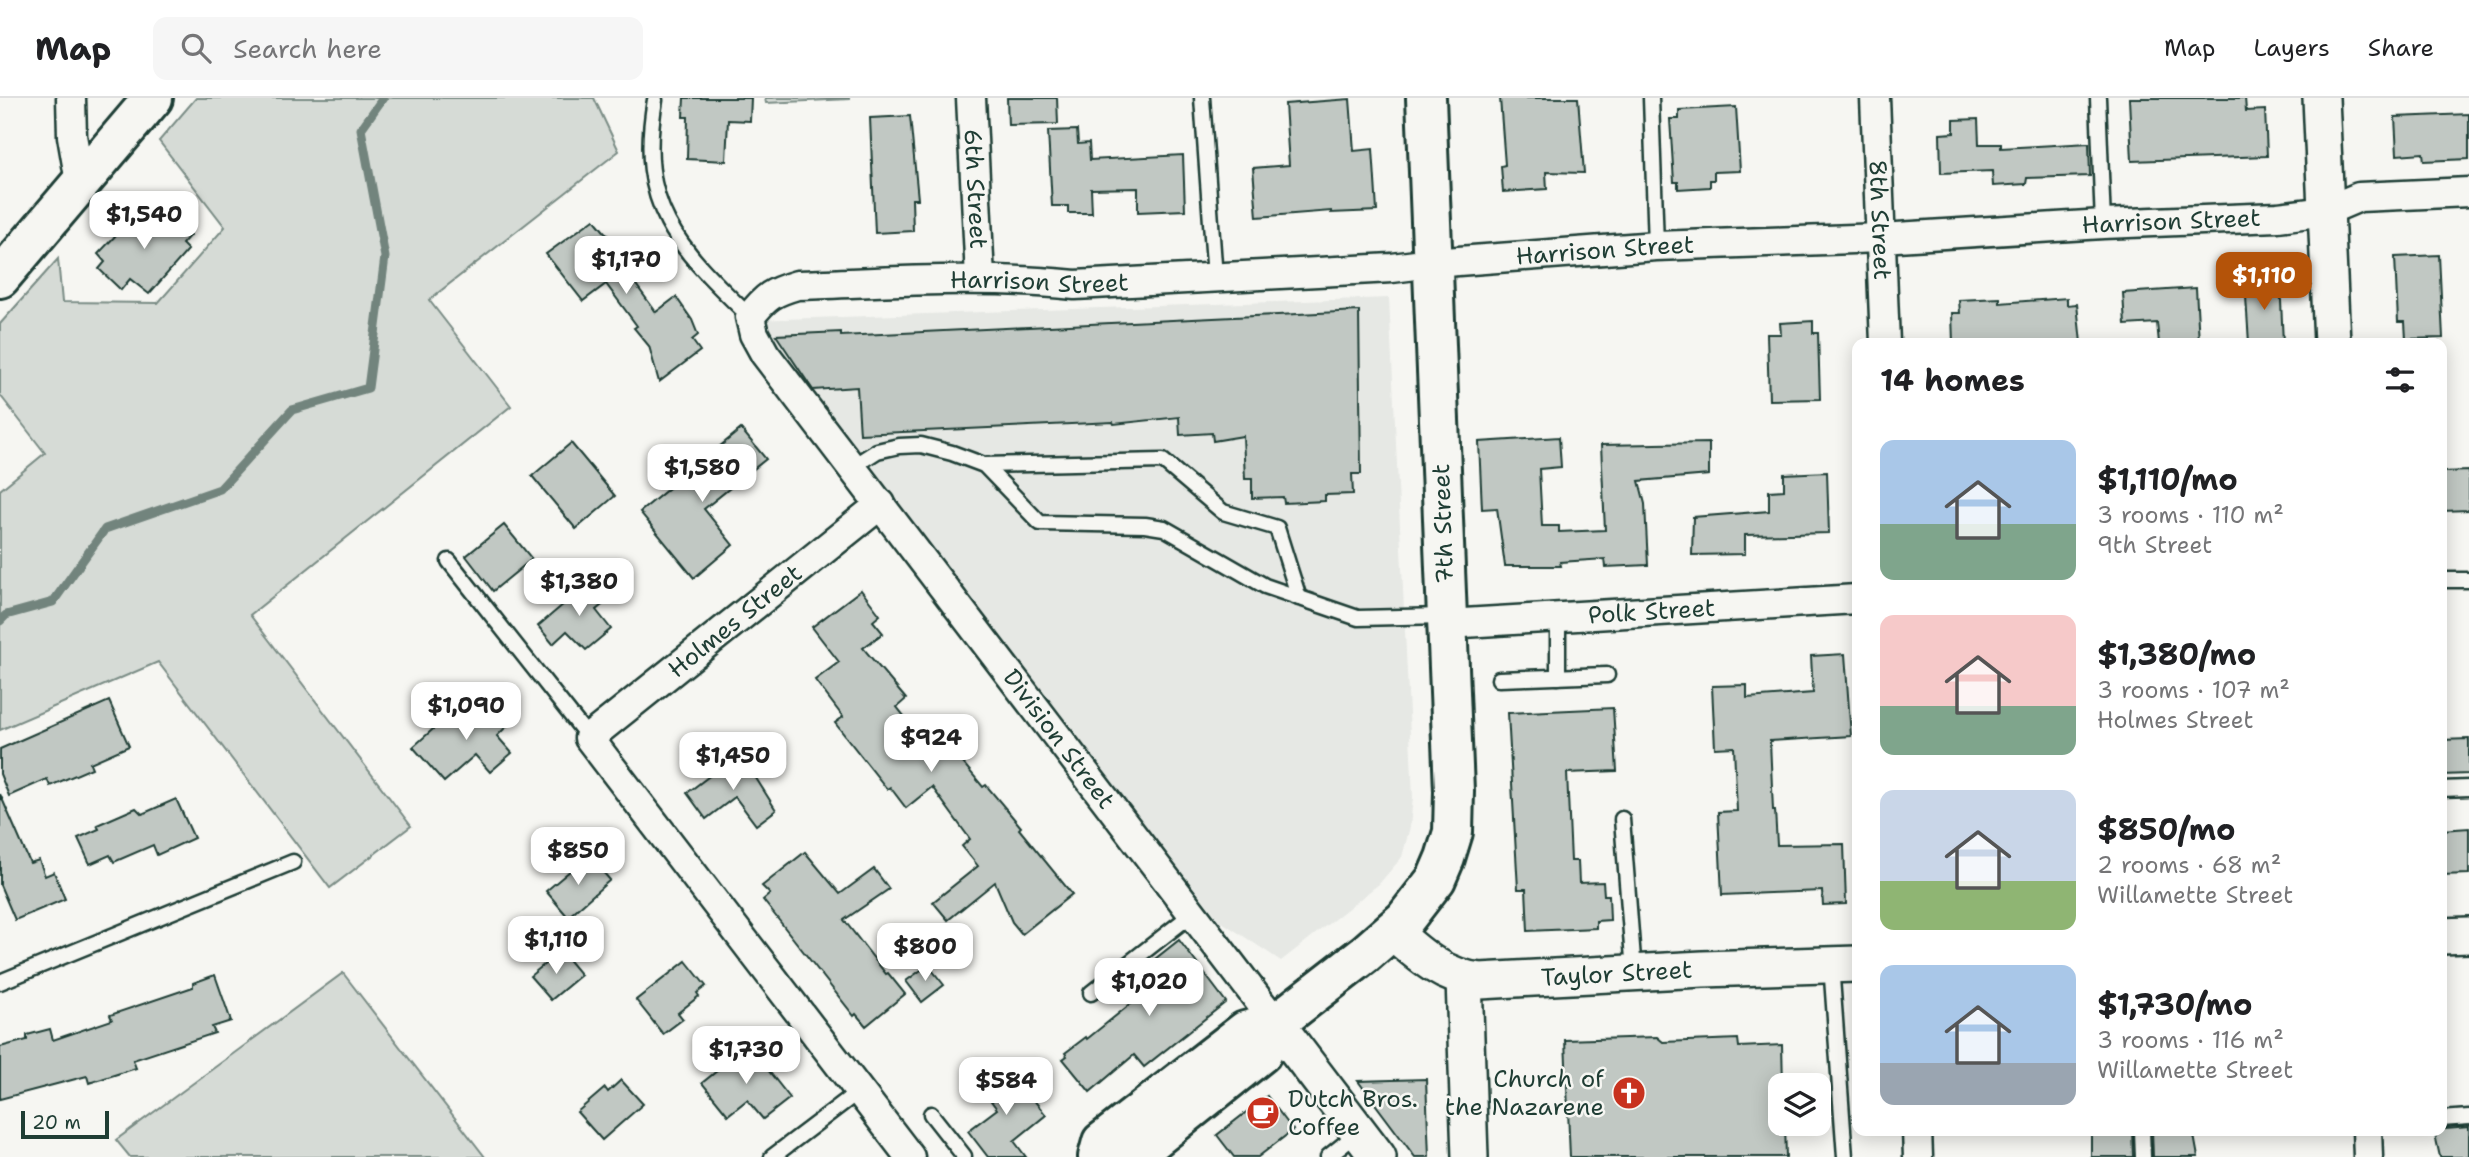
<!DOCTYPE html>
<html lang="en">
<head>
<meta charset="utf-8">
<style>
	body { margin:0; font-family:"Shantell Sans",sans-serif; background:#f6f6f6; color:#202124; height:100vh; display:flex; flex-direction:column; font-size:26px; white-space:nowrap }
	* { box-sizing:border-box; margin:0 }
	p { font-size:23px; color:#757577 }
	.icon { flex:none; width:38px; height:38px; fill:none; stroke:currentColor; stroke-width:2; stroke-linecap:round; stroke-linejoin:round }
	.map { position:relative; flex:1; overflow:hidden }
	.drawer { position:absolute; left:1852px; top:240px; width:595px; height:798px; display:flex; flex-direction:column; background:#fff; border-radius:14px; box-shadow:0 4px 18px #0003 }
	.drawer>* { flex:none }
	.tools { position:absolute; left:1768px; top:975px; display:grid; gap:14px }
	.tools a { display:grid; place-items:center; width:63px; height:63px; border-radius:14px; background:#fff; box-shadow:0 4px 18px #0003; font-size:35px }
	.scale { position:absolute; left:21px; bottom:18px; width:88px; box-sizing:border-box; padding-left:7px; border:4px solid #1f3d34; border-top:0; font-size:19px; line-height:24px; white-space:nowrap; color:#1f3d34; -webkit-text-stroke:5px #f6f6f2; paint-order:stroke }
	.price { position:absolute; translate:-50% -60px; padding:0 16px; border-radius:14px; background:#fff; color:#222; font-size:23px; line-height:46px; filter:drop-shadow(0 2px 4px #0008) }
	.price::after { content:''; position:absolute; left:50%; top:42px; width:21px; height:16px; margin-left:-10px; background:inherit; clip-path:polygon(0 0,100% 0,50% 100%) }
	.price.active { background:#b45309; color:#fff }
	ul { padding:0; list-style:none }
	li { display:flex; align-items:center; gap:21px; height:175px; padding:0 28px }
	li span { display:grid; place-items:center; flex:none; width:196px; height:140px; border-radius:14px; color:#555 }
	li>.icon { margin-inline-start:auto }
	span .icon { width:84px; height:84px; fill:#fffc; stroke-width:1 }
	li b { font-size:30px }
	h2 { display:flex; justify-content:space-between; align-items:center; height:84px; padding:0 28px; font-size:30px }
	header { display:flex; align-items:center; gap:42px; box-sizing:border-box; height:98px; padding:0 35px; background:#fff; border-bottom:2px solid #e0e0e0 }
	header strong { font-size:33px }
	nav { display:flex; gap:38px; margin-inline-start:auto; font-size:24px }
	.search { width:490px; height:63px; background:#f6f6f6; display:flex; align-items:center; gap:18px; box-sizing:border-box; padding:0 24px; border-radius:14px; color:#757577; font-size:26px }
	.map>svg:first-child { display:block }
	.built { fill:#e6e8e4 }
	.green { fill:#d6dbd6; stroke:#7a8c85; stroke-width:2 }
	.lines { fill:none; stroke-linecap:round; stroke-linejoin:round }
	.stream { stroke:#72847d; stroke-width:9 }
	.building { fill:#c1c8c3; stroke:#1f3d34; stroke-width:2 }
	.service-casing { stroke:#1f3d34; stroke-width:19 }
	.minor-casing { stroke:#1f3d34; stroke-width:33 }
	.tertiary-casing { stroke:#1f3d34; stroke-width:40 }
	.secondary-casing { stroke:#1f3d34; stroke-width:44 }
	.primary-casing { stroke:#1f3d34; stroke-width:44 }
	.service { stroke:#f6f6f2; stroke-width:14 }
	.minor { stroke:#f6f6f2; stroke-width:28 }
	.tertiary { stroke:#f6f6f2; stroke-width:35 }
	.secondary { stroke:#f6f6f2; stroke-width:38 }
	.primary { stroke:#f6f6f2; stroke-width:38 }
	.labels { text-anchor:middle; dominant-baseline:central; stroke-width:5; stroke-linejoin:round; paint-order:stroke }
	.street-label { font-size:24px; fill:#1f3d34; stroke:#f6f6f2 }
	.poi-label { font-size:24px; fill:#1f3d34; stroke:#f6f6f2; text-anchor:end }
</style>
</head>
<body>
<header>
<strong>Map</strong>
<div class="search"><svg class="icon" aria-label="search" viewBox="0 0 24 24"><circle cx="10" cy="10" r="6"/><path d="M15 15l6 6"/></svg>Search here</div>
<nav><a>Map</a><a>Layers</a><a>Share</a></nav>
</header>
<div class="map">
<svg width="2469" height="1059" viewBox="0 0 2469 1059">
	<rect width="100%" height="100%" fill="#f6f6f2"/>
	<filter id="ink" filterUnits="userSpaceOnUse"><feTurbulence type="fractalNoise" baseFrequency=".0143" numOctaves="2"/><feDisplacementMap in="SourceGraphic" scale="14" xChannelSelector="R" yChannelSelector="G"/><feConvolveMatrix kernelMatrix="1 2 1 2 8 2 1 2 1" color-interpolation-filters="sRGB"/></filter>
	<g filter="url(#ink)">
		<polygon class="built" points="1389,200 1413,699 1410,729 1402,759 1379,786 1281,863 1219,822 755,222"/>
		<g class="green">
			<polygon points="196,0 594,0 619,53 429,202 511,308 250,517 411,728 330,790 158,564 0,632 0,392 45,355 0,297 0,226 58,161 62,204 158,205 225,129 159,43"/>
			<polygon points="765,0 849,0 849,1 766,5"/>
			<polygon points="343,875 485,1059 130,1059 116,1042"/>
		</g>
		<g class="lines">
			<polyline class="stream" points="0,523 6,517 53,504 105,431 220,391 292,312 368,290 385,159 361,31 383,0"/>
		</g>
		<g class="building">
			<polygon points="684,0 751,0 750,23 728,22 726,63 687,61 688,19 683,19"/>
			<polygon points="1007,0 1057,0 1058,26 1008,27"/>
			<polygon points="1500,0 1578,0 1584,75 1546,74 1547,91 1503,94 1501,68 1505,67"/>
			<polygon points="2129,0 2245,0 2246,13 2265,12 2267,58 2132,63"/>
			<polygon points="1350,1 1354,53 1373,51 1377,113 1331,115 1331,113 1257,119 1253,70 1289,67 1285,6"/>
			<polygon points="1736,9 1740,73 1714,74 1714,82 1710,82 1710,89 1678,91 1678,84 1674,84 1670,21 1679,21 1679,12"/>
			<polygon points="2469,16 2469,61 2424,63 2423,55 2397,57 2395,19"/>
			<polygon points="910,18 918,101 912,101 913,133 875,135 870,20"/>
			<polygon points="1978,21 1979,46 2001,46 2001,50 2089,45 2090,78 2027,80 2026,86 1993,88 1992,73 1941,75 1940,36 1954,35 1954,22"/>
			<polygon points="1077,32 1078,46 1089,45 1090,62 1183,57 1185,112 1138,114 1138,90 1091,91 1092,115 1068,115 1068,108 1052,108 1048,33"/>
			<polygon points="146,113 157,124 164,114 190,137 182,146 188,152 149,196 130,181 121,192 99,171 105,164 98,156 138,114 143,117"/>
			<polygon points="594,121 621,154 616,159 656,214 676,199 692,222 698,237 692,242 700,253 659,284 649,248 634,230 637,228 606,186 583,203 546,156"/>
			<polygon points="2439,157 2443,240 2406,241 2405,224 2398,224 2395,159"/>
			<polygon points="2280,182 2283,245 2249,245 2245,183"/>
			<polygon points="2196,190 2199,245 2159,245 2157,225 2125,227 2123,195"/>
			<polygon points="2000,200 2000,205 2067,200 2067,207 2077,206 2081,245 1953,245 1952,215 1960,215 1959,202"/>
			<polygon points="1359,213 1361,376 1352,376 1353,396 1325,397 1325,403 1284,405 1283,399 1252,400 1252,381 1245,381 1243,338 1213,343 1212,335 1180,337 1179,319 1114,326 1113,324 860,336 857,289 813,292 776,237 841,234 841,238"/>
			<polygon points="1813,223 1813,235 1818,235 1820,301 1769,302 1767,236 1781,236 1780,225"/>
			<polygon points="741,331 766,361 704,411 733,447 694,480 640,414"/>
			<polygon points="1559,339 1561,369 1539,371 1542,428 1559,428 1559,434 1605,432 1601,347 1709,345 1709,377 1639,383 1645,406 1648,467 1606,469 1605,461 1560,464 1561,468 1505,468 1497,410 1482,411 1479,344"/>
			<polygon points="571,345 615,398 576,431 532,378"/>
			<polygon points="2469,373 2469,412 2441,413 2441,374"/>
			<polygon points="1827,374 1829,435 1745,437 1745,456 1692,457 1693,419 1769,413 1769,393 1784,392 1784,376"/>
			<polygon points="504,427 532,461 493,493 466,458"/>
			<polygon points="591,483 607,503 596,512 611,531 586,552 567,533 553,546 538,528"/>
			<polygon points="861,492 880,517 873,523 883,535 863,550 906,601 897,609 928,648 936,642 939,646 944,642 983,689 986,687 1021,729 1019,731 1072,796 1022,836 1012,824 995,784 948,822 933,804 978,768 962,748 970,741 932,689 906,710 890,689 887,691 835,625 843,619 815,582 839,564 812,529"/>
			<polygon points="1845,556 1851,638 1770,643 1773,712 1775,712 1777,747 1844,746 1846,806 1823,807 1822,793 1722,797 1718,714 1737,713 1734,649 1715,650 1712,588 1747,587 1747,600 1813,595 1811,558"/>
			<polygon points="489,601 510,625 497,638 512,655 490,674 475,657 444,684 413,649 451,615 457,623 463,616 467,621"/>
			<polygon points="109,603 129,648 90,665 92,670 50,688 47,681 9,698 0,676 0,651"/>
			<polygon points="1613,610 1617,673 1567,675 1571,763 1578,763 1579,785 1603,784 1604,797 1609,797 1610,822 1596,823 1596,830 1528,833 1526,791 1518,791 1508,615"/>
			<polygon points="2469,641 2469,676 2441,677 2441,642"/>
			<polygon points="737,657 747,670 749,669 776,712 756,727 735,699 706,721 687,695"/>
			<polygon points="0,696 30,765 39,762 45,778 54,774 65,801 15,822 0,787"/>
			<polygon points="176,701 194,740 157,757 153,747 114,764 110,757 90,766 78,740 99,731 97,727 136,710 142,716"/>
			<polygon points="2469,730 2469,776 2441,777 2441,732"/>
			<polygon points="805,754 840,796 874,771 889,791 844,822 886,876 888,875 905,896 866,928 856,916 854,918 763,802 770,796 762,788"/>
			<polygon points="591,760 610,782 568,819 546,793 571,772 574,776"/>
			<polygon points="1179,842 1226,904 1144,969 1134,957 1090,994 1063,961 1067,958 1065,955 1086,939 1087,941 1144,895 1131,880"/>
			<polygon points="561,853 581,877 551,902 530,878"/>
			<polygon points="686,863 706,888 697,895 699,898 678,915 683,921 663,936 636,902"/>
			<polygon points="928,867 944,887 922,904 906,883"/>
			<polygon points="215,877 231,923 212,929 215,935 133,962 136,970 89,985 87,978 0,1001 0,949 27,942 27,937 50,931 53,942 112,922 110,917 193,889 193,885"/>
			<polygon points="1657,939 1663,944 1738,941 1739,949 1782,947 1783,987 1780,987 1780,1026 1785,1026 1786,1059 1570,1059 1565,942"/>
			<polygon points="743,952 754,967 760,962 790,1000 763,1021 747,1002 728,1017 702,985"/>
			<polygon points="1008,970 1046,1017 1014,1043 1026,1059 988,1059 968,1033 997,1011 982,991"/>
			<polygon points="1426,981 1429,1059 1415,1059 1358,983"/>
			<polygon points="621,982 643,1006 602,1042 577,1014 605,990 608,994"/>
			<polygon points="1267,998 1293,1032 1258,1059 1234,1059 1217,1037"/>
			<polygon points="2469,1029 2469,1059 2440,1059 2434,1032"/>
			<polygon points="2091,1032 2132,1032 2133,1059 2091,1059"/>
			<polygon points="2152,1032 2193,1032 2198,1059 2153,1059"/>
		</g>
		<g class="lines">
			<defs>
				<g id="service">
					<polyline points="1202,0 1215,180"/>
					<polyline points="1651,0 1656,148"/>
					<polyline points="2098,0 2103,126"/>
					<path d="M655,2C636,110 679,150 750,219"/>
					<polyline points="984,367 1163,363 1223,414 1277,430 1299,500"/>
					<polyline points="852,369 877,353 899,348 921,347 952,355 984,367 1040,425 1145,427 1164,430 1265,488 1358,520 1444,518"/>
					<polyline points="449,463 589,640"/>
					<polyline points="2441,482 2469,482"/>
					<polyline points="1558,520 1558,579"/>
					<polyline points="1499,581 1607,577"/>
					<polyline points="2441,691 2469,690"/>
					<polyline points="1622,721 1634,874"/>
					<polyline points="1831,866 1845,1059"/>
					<polyline points="0,884 293,764"/>
					<polyline points="1091,895 1192,816"/>
					<polyline points="931,1016 964,1058 963,1059"/>
					<polyline points="2441,1021 2469,1019"/>
					<polyline points="2142,1032 2143,1059"/>
					<polyline points="772,1059 859,993"/>
					<polyline points="1328,1059 1359,1034"/>
				</g>
				<g id="minor">
					<polyline points="71,0 72,38 80,84"/>
					<path id="s1" d="M971,0L980,180"/>
					<path id="s2" d="M1875,0L1885,245"/>
					<polyline points="881,406 589,640 910,1059"/>
					<path id="s3" d="M1447,526L1857,501"/>
					<path id="s4" d="M1276,925L765,256L754,236L750,219C766,198 773,194 797,187C890,184 983,177 1075,187L1392,170L1432,165L1656,148L1881,140L2103,126L2278,119L2326,113L2359,99L2469,94"/>
					<polyline points="1917,1032 1918,1059"/>
					<polyline points="2367,1032 2368,1059"/>
				</g>
				<g id="tertiary">
					<polyline points="2321,0 2332,245"/>
					<path id="s5" d="M1392,833C1419,857 1443,879 1480,883L1703,871L1857,866"/>
					<polyline points="2441,838 2469,837"/>
					<polyline points="1464,881 1470,1059"/>
					<polyline points="1276,925 1378,1059"/>
				</g>
				<polyline id="secondary" points="0,180 153,0"/>
				<g id="primary">
					<polyline points="1098,1059 1102,1044 1245,933 1276,925 1365,856 1405,821 1436,781 1445,760 1453,734 1454,693 1426,0"/>
					<polyline points="1132,1059 1262,955 1276,925"/>
				</g>
			</defs>
			<use href="#service" class="service-casing"/>
			<use href="#minor" class="minor-casing"/>
			<use href="#tertiary" class="tertiary-casing"/>
			<use href="#secondary" class="secondary-casing"/>
			<use href="#primary" class="primary-casing"/>
			<use href="#service" class="service"/>
			<use href="#minor" class="minor"/>
			<use href="#tertiary" class="tertiary"/>
			<use href="#secondary" class="secondary"/>
			<use href="#primary" class="primary"/>
		</g>
	</g>
	<defs>
		<symbol id="church-disc" viewBox="-11 -11 22 22"><circle r="9.5" fill="#c8321e" stroke="#f6f6f2"/><path d="M-1.2-6h2.4v3.5h3.3v2.4h-3.3V6h-2.4V-.1h-3.3v-2.4h3.3Z" fill="#fff"/></symbol>
		<symbol id="cafe-disc" viewBox="-11 -11 22 22"><circle r="9.5" fill="#c8321e" stroke="#f6f6f2"/><path d="M-5.5-4.5H6V0H3Q3 3.5 0 3.5H-2.5Q-5.5 3.5-5.5 0ZM3-3.2v2h1.7v-2ZM-6 4.5H4V6H-6Z" fill="#fff"/></symbol>
	</defs>
	<g fill-rule="evenodd">
		<use href="#church-disc" x="1610" y="976" width="38" height="38"/>
		<use href="#cafe-disc" x="1244" y="996" width="38" height="38"/>
	</g>
	<g class="labels">
		<g class="street-label">
			<text stroke="none"><textPath href="#s1" startOffset="91">6th Street</textPath></text>
			<text stroke="none"><textPath href="#s2" startOffset="122">8th Street</textPath></text>
			<text stroke="none"><textPath href="#s4" startOffset="2317">Harrison Street</textPath></text>
			<text stroke="none"><textPath href="#s4" startOffset="1750">Harrison Street</textPath></text>
			<text stroke="none"><textPath href="#s4" startOffset="1183">Harrison Street</textPath></text>
			<text transform="translate(1443 426) rotate(-92)">7th Street</text>
			<text stroke="none"><textPath href="#s3" startOffset="205">Polk Street</textPath></text>
			<text transform="translate(735 523) rotate(-39)">Holmes Street</text>
			<text transform="translate(1059 641) rotate(53)">Division Street</text>
			<text stroke="none"><textPath href="#s5" startOffset="240">Taylor Street</textPath></text>
		</g>
		<g class="poi-label">
			<text x="1604" y="981">Church of<tspan x="1604" dy="28">the Nazarene</tspan></text>
			<text x="1288" y="1001" text-anchor="start">Dutch Bros.<tspan x="1288" dy="28">Coffee</tspan></text>
		</g>
	</g>
</svg>
<div class="tools">
<a><svg class="icon" aria-label="layers" viewBox="0 0 24 24"><path d="M12 4l9 5-9 5-9-5zM3 14l9 5 9-5"/></svg></a>
</div>
<div class="scale">20 m</div>
<b class="price" style="left:144px;top:153px">$1,540</b>
<b class="price" style="left:626px;top:198px">$1,170</b>
<b class="price active" style="left:2264px;top:214px">$1,110</b>
<b class="price" style="left:702px;top:406px">$1,580</b>
<b class="price" style="left:579px;top:520px">$1,380</b>
<b class="price" style="left:466px;top:644px">$1,090</b>
<b class="price" style="left:931px;top:676px">$924</b>
<b class="price" style="left:733px;top:694px">$1,450</b>
<b class="price" style="left:578px;top:789px">$850</b>
<b class="price" style="left:556px;top:878px">$1,110</b>
<b class="price" style="left:925px;top:885px">$800</b>
<b class="price" style="left:1149px;top:920px">$1,020</b>
<b class="price" style="left:746px;top:988px">$1,730</b>
<b class="price" style="left:1006px;top:1019px">$584</b>
<section class="drawer">
<h2>14 homes<svg class="icon" aria-label="filters" viewBox="0 0 24 24"><path d="M4 7h16M4 17h16"/><circle cx="9" cy="7" r="2"/><circle cx="15" cy="17" r="2"/></svg></h2>
<ul>
<li><span style="background:linear-gradient(#a9c7e8 60%,#7fa58c 0)"><svg class="icon" aria-label="home" viewBox="0 0 24 24"><path d="M3 11l9-7 9 7M6 9v11h12V9"/></svg></span><div><b>$1,110/mo</b><p>3 rooms · 110 m²</p><p>9th Street</p></div></li>
<li><span style="background:linear-gradient(#f6c9c9 65%,#7fa58c 0)"><svg class="icon" aria-label="home" viewBox="0 0 24 24"><path d="M3 11l9-7 9 7M6 9v11h12V9"/></svg></span><div><b>$1,380/mo</b><p>3 rooms · 107 m²</p><p>Holmes Street</p></div></li>
<li><span style="background:linear-gradient(#c9d6e8 65%,#8fb573 0)"><svg class="icon" aria-label="home" viewBox="0 0 24 24"><path d="M3 11l9-7 9 7M6 9v11h12V9"/></svg></span><div><b>$850/mo</b><p>2 rooms · 68 m²</p><p>Willamette Street</p></div></li>
<li><span style="background:linear-gradient(#a9c7e8 70%,#9aa5b1 0)"><svg class="icon" aria-label="home" viewBox="0 0 24 24"><path d="M3 11l9-7 9 7M6 9v11h12V9"/></svg></span><div><b>$1,730/mo</b><p>3 rooms · 116 m²</p><p>Willamette Street</p></div></li>
</ul>
</section>
</div>
</body>
</html>
